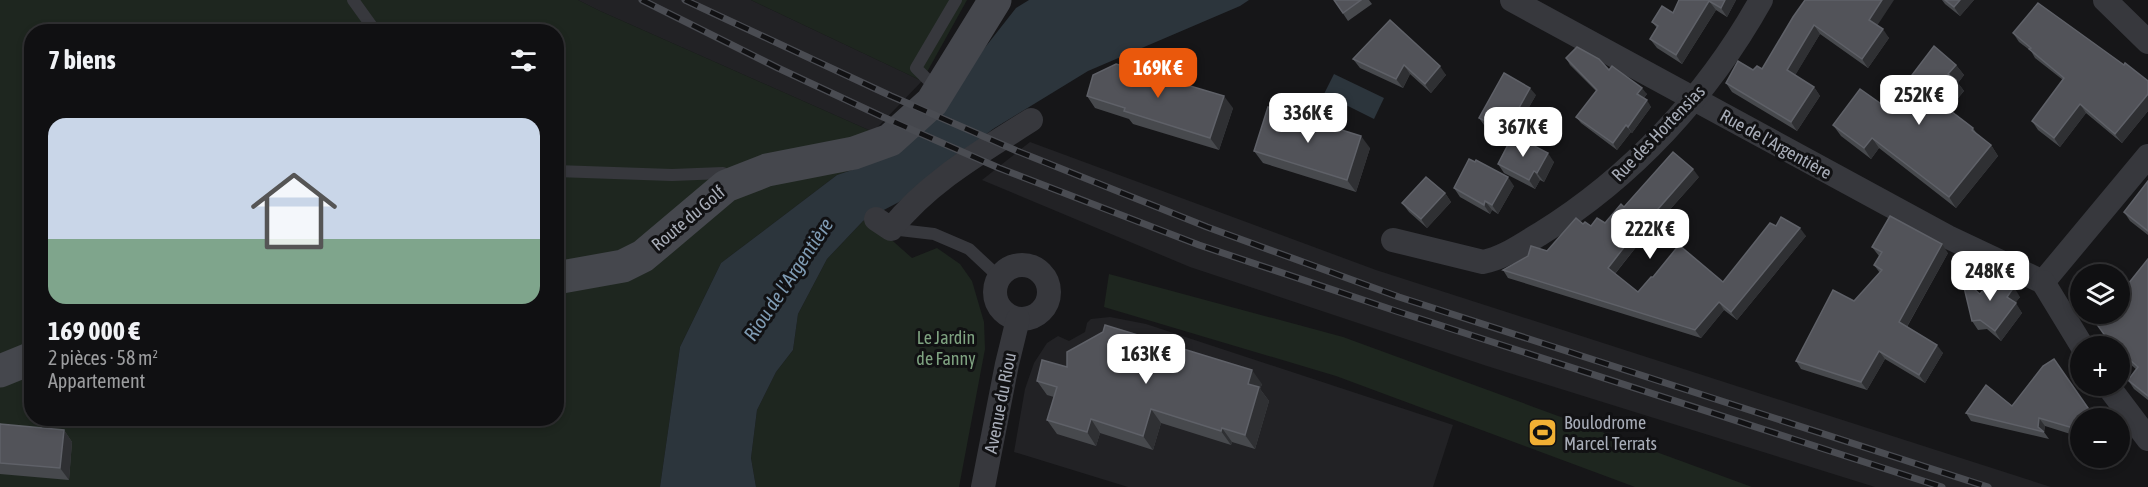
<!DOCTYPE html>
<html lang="fr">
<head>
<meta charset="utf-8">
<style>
	body { margin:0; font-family:"Asap Condensed",sans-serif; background:#1e1e20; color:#f1f3f6; height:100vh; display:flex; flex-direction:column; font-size:22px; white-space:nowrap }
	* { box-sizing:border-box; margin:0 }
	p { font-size:20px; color:#9c9d9f }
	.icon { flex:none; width:33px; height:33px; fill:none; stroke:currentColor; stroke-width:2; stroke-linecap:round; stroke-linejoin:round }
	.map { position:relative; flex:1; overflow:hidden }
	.drawer { position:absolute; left:24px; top:24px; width:540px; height:402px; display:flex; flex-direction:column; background:#101012; border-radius:24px; box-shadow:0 3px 9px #0003,0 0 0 2px #303032 }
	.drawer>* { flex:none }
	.controls { position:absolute; left:2070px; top:264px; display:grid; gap:12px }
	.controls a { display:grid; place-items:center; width:60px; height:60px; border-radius:50%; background:#101012; box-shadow:0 3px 9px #0003,0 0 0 2px #303032; font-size:30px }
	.price { position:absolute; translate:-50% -51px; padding:0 14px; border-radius:12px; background:#fff; color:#222; font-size:20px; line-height:39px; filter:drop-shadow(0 2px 3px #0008) }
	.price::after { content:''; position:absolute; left:50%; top:36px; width:18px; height:14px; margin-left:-9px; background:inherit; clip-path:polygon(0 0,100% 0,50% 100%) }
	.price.selected { background:#ea580c; color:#fff }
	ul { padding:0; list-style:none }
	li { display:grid; align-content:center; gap:12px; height:318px; padding:0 24px }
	li span { display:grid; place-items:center; height:186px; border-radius:18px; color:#555 }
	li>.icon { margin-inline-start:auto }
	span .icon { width:108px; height:108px; fill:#fffc; stroke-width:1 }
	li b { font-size:26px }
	h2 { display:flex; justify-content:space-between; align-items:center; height:72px; padding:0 24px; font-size:26px }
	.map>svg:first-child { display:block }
	.built { fill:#222225 }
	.green { fill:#1e261f; fill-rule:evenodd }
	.water { fill:#2c353c }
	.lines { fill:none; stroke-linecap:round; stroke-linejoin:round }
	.lane { stroke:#37383d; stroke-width:12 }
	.street { stroke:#37383d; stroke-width:24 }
	.secondary { stroke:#45474d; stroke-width:33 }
	.rail-casing { stroke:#4a4c52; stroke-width:7 }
	.rail { stroke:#111113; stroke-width:4.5; stroke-dasharray:14; stroke-linecap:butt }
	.wall { fill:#47494d }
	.shaded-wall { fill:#2f3033 }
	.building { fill:#525359; stroke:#5f6168; stroke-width:1.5 }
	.labels { text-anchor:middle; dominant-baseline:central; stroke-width:6; stroke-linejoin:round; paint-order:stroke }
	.street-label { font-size:18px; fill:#a8adb8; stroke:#111113 }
	.park-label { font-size:18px; fill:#7fa381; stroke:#111113 }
	.poi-label { font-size:18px; fill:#a8adb8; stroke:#111113; text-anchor:start }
	.water-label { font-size:20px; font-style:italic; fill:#7f9bb3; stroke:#111113 }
</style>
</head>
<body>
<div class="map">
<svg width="2148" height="487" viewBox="0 0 2148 487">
	<rect width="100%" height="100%" fill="#161618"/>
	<g class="built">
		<polygon points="578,0 751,0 922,81 873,132 600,11"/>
		<polygon points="1030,142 1376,270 2051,487 1875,487 1487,366 1190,267 982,180"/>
		<polygon points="1110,317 1146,324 1453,425 1433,487 1128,487 1014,452 1025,389 1034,363 1047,343 1058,336 1069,341 1085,332 1087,323 1091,319"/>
	</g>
	<g class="green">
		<path d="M0,0H578L600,11L873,132L867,165L837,175L721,263L680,347L660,487H0ZM32,32H556V418H32Z"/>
		<polygon points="751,0 967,0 922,81"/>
		<polygon points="868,219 912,258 937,248 960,264 972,281 984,322 985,349 959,487 756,487 751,458 757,410 776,372 793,350 798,314 827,259 863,221"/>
		<polygon points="1109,274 1343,337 1752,487 1635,487 1336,376 1104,307"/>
	</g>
	<g class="water">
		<polygon points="1029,0 1249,0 1240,6 1088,71 993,129 899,202 863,221 827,259 798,314 793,350 776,372 757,410 751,458 756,487 660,487 680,347 721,263 837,175 867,165 972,64 1016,8"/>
		<polygon points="1334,74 1384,98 1374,119 1324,94"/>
	</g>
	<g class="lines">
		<g class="lane">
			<polyline points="353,0 376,32"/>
			<polyline points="939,87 931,83 916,68 956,0"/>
			<polyline points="556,171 672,175 723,173"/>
			<polyline points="891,229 934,234 969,249 999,277"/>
		</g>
		<g class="street">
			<polyline points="1512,0 1948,237 2043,282"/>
			<polyline points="2105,0 2148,42"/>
			<path d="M876,219L891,229C928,182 981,152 1031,120"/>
			<path d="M1393,240L1483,262C1504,258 1521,245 1540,234C1632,177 1708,95 1761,0"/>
			<circle cx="1022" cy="292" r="27"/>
			<polyline points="2043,282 2148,156"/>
			<polyline points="2043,282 2082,346"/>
			<polyline points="2108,386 2148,439"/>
			<polyline points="983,487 1007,364 1018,319"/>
		</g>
		<g class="secondary">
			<polyline points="556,278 623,266 643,256 726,186 767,170 854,153 890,140 932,102 995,0"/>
			<polyline points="0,371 32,358"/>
		</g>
		<defs>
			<g id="rail">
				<polyline points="642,0 778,68 883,117 999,168 1199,245 1396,311 1942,487"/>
				<polyline points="685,0 891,96 1017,151 1207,227 1399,297 1988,487"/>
			</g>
		</defs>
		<use href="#rail" class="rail-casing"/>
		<use href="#rail" class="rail"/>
	</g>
	<g class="wall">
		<polygon points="1334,0 1369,0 1372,4 1348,21"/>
		<polygon points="1679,0 1736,0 1727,17 1716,10 1682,64 1657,48 1650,39 1657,28 1652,22 1673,13"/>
		<polygon points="1805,0 1877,25 1889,38 1868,68 1820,34 1795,75 1814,87 1820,96 1797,131 1732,92 1726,83 1753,70 1762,69"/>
		<polygon points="1942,0 1974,0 1960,16 1945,4"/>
		<polygon points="1390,20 1446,75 1431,93 1410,74 1403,88 1360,68 1353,59"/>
		<polygon points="2013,33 2148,81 2148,111 2122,143 2086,113 2060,147 2038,130 2032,121 2063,80 2035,58 2031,51 2019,42"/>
		<polygon points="1566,58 1609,70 1647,94 1644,98 1651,107 1632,133 1631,132 1617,150 1581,123 1576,117 1596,91 1570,65"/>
		<polygon points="1956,65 1964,75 1958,83 1964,91 1949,109 1973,128 1977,134 1991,145 1998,156 1956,208 1879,148 1871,159 1841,136 1833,125 1887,108"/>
		<polygon points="1536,95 1513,135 1554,162 1544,182 1540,180 1535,189 1504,173 1498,164 1511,139 1484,125 1479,118"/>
		<polygon points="1087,96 1233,108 1219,150 1133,124 1129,119 1095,108"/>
		<polygon points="1370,148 1356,192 1263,163 1254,151"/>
		<polygon points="1699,177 1649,233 1648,232 1615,274 1638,292 1653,277 1723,282 1776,226 1806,236 1737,320 1724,310 1701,338 1508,278 1503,270 1547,251 1583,224 1591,226 1605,223 1624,207"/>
		<polygon points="2148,181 2148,235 2130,221 2124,212"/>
		<polygon points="1514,186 1498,214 1492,210 1490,214 1460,197 1454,188"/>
		<polygon points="1445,193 1451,202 1427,228 1409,212 1402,203"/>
		<polygon points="1872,247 1948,253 1907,327 1943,353 1925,383 1885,359 1867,390 1801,369 1796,361 1854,301 1880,273 1874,265 1879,256"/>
		<polygon points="2148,259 2148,400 2134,389 2128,380 2137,370 2120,355 2120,346 2112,346 2096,323"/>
		<polygon points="1980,294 2020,297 2015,303 2022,313 2001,341 1987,329 1978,330 1972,321"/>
		<polygon points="1067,367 1262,384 1260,389 1269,401 1255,449 1232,442 1231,445 1161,423 1153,450 1100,433 1096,446 1057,434 1047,420 1054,397 1047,395 1037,381"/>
		<polygon points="2012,406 2080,418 2080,437 2045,426 2044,432 2049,439 1971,421 1966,413"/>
		<polygon points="0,423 1,424 64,430 72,442 69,480 0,474"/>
	</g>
	<g class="shaded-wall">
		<polygon points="1725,0 1736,0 1727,17 1721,8"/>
		<polygon points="1882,0 1894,0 1875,29 1869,20"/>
		<polygon points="1960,0 1974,0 1960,16 1954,7"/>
		<polygon points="1709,1 1716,10 1682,64 1676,55"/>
		<polygon points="1814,25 1820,34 1793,79 1787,70"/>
		<polygon points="1883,29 1889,38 1868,68 1862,59"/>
		<polygon points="1404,65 1410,74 1403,88 1396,79"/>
		<polygon points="1956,65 1964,75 1958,83 1964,91 1946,112 1939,102 1948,74"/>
		<polygon points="1440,66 1446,75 1431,93 1425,84"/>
		<polygon points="1814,87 1820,96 1797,131 1791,122"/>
		<polygon points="1530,88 1536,95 1511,139 1506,131"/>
		<polygon points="1642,88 1647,94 1642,100 1637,94"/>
		<polygon points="2148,94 2148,111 2122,143 2115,134"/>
		<polygon points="1224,96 1233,108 1219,150 1210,138"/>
		<polygon points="1647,100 1651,107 1632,133 1628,127"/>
		<polygon points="2080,104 2086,113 2060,147 2054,138"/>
		<polygon points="1626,125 1631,132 1617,150 1613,143"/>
		<polygon points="1361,136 1370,148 1356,192 1347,180"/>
		<polygon points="1872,138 1879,148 1871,159 1864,148"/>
		<polygon points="1991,145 1998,156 1956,208 1949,197"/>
		<polygon points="1548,153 1554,162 1544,182 1537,173"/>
		<polygon points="1693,169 1699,177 1649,233 1644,225"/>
		<polygon points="1534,171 1540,180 1535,189 1529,180"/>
		<polygon points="1508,177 1514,186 1498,214 1492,205"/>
		<polygon points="1445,193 1451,202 1427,228 1421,219"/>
		<polygon points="1485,201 1492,210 1490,214 1484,205"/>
		<polygon points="1642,224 1648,232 1613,276 1608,268"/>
		<polygon points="1800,228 1806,236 1737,320 1731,312"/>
		<polygon points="1942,244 1948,253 1905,330 1899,322"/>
		<polygon points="2014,287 2020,297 2013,306 2007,297"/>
		<polygon points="1719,302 1724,310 1701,338 1695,330"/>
		<polygon points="2016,303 2022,313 2001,341 1995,331"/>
		<polygon points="1937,345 1943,353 1925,383 1919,375"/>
		<polygon points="1879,351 1885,359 1867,390 1861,382"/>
		<polygon points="1252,370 1262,384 1260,389 1269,401 1255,449 1245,435 1248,384"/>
		<polygon points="1151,409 1161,423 1153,450 1143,436"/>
		<polygon points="2039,418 2045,426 2044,432 2038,427"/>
		<polygon points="1091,419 1100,433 1096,446 1087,432"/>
		<polygon points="1222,428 1232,442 1231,445 1221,431"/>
		<polygon points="64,430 72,442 69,480 60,468"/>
	</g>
	<g class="building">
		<polygon points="1334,0 1361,0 1343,13"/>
		<polygon points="1679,0 1725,0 1721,8 1709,1 1676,55 1650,39 1658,26 1652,22 1662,6 1673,13"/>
		<polygon points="1805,0 1882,0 1869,20 1883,29 1862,59 1814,25 1787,70 1814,87 1791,122 1726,83 1738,61 1753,70 1757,66 1762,69 1793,17"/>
		<polygon points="1945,0 1960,0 1954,7"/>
		<polygon points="2038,3 2124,65 2125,63 2148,81 2148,94 2115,134 2080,104 2054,138 2032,121 2064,78 2029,49 2031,48 2013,33"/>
		<polygon points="1390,20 1440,66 1425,84 1404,65 1396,79 1353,59"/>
		<polygon points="1934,46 1956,65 1948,74 1956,80 1939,102 1973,128 1972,130 1991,145 1949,197 1872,138 1864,148 1833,125 1860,89 1887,108"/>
		<polygon points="1577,47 1599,59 1609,70 1612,66 1616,69 1642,88 1637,94 1647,100 1628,127 1626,125 1613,143 1576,117 1597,90 1566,58"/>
		<polygon points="1116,64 1224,96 1210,138 1124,111 1125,108 1087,96 1093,75"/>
		<polygon points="1504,73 1530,88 1506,131 1479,118"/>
		<polygon points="1268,107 1361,136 1347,180 1254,151"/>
		<polygon points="1513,135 1548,153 1537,173 1534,171 1529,180 1498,164"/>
		<polygon points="1673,152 1693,169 1644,225 1642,224 1608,268 1638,292 1651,277 1653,277 1679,245 1723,282 1770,223 1776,226 1781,217 1800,228 1731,312 1719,302 1695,330 1503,270 1528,256 1531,246 1547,251 1576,218 1583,224 1585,222 1591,226 1597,218 1605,223 1621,204 1624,207"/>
		<polygon points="1469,159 1475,162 1476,160 1508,177 1492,205 1485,201 1484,205 1454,188"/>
		<polygon points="1426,177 1445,193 1421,219 1402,203"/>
		<polygon points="2148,181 2148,231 2124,212"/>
		<polygon points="1890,216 1942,244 1899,322 1937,345 1919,375 1879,351 1861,382 1796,361 1833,290 1854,301 1882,270 1874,265 1882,252 1872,247"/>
		<polygon points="2148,259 2148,396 2128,380 2138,367 2120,351 2120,346 2114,346 2111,344 2096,323 2104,314 2120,314 2120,294"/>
		<polygon points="1996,274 2014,287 2007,297 2016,303 1995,331 1980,320 1972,321 1962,279 1980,294"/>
		<polygon points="1105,325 1252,370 1248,384 1259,387 1245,435 1222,428 1221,431 1151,409 1143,436 1091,419 1087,432 1047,420 1057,387 1037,381 1042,360 1067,367 1067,352 1103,332"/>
		<polygon points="2054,359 2095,418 2080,418 2080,430 2039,418 2038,427 2044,432 1966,413 1986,385 2012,406 2043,366"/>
		<polygon points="0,424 64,430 60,468 0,463"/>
	</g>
	<defs>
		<symbol id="stadium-square" viewBox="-11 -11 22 22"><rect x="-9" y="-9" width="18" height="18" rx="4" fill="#f2b134" stroke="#111113"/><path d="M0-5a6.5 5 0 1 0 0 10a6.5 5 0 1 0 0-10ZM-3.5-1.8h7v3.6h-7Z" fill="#111"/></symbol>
	</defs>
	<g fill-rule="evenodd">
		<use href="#stadium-square" x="1526" y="416" width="33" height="33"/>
	</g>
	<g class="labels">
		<g class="street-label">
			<text transform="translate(1658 133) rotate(-46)">Rue des Hortensias</text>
			<text transform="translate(1776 144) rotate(29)">Rue de l'Argentière</text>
			<text transform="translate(688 218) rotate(-40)">Route du Golf</text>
			<text transform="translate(1000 403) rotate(-79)">Avenue du Riou</text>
		</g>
		<g class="park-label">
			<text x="946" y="337">Le Jardin<tspan x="946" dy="21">de Fanny</tspan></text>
		</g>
		<g class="poi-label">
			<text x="1564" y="422">Boulodrome<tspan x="1564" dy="21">Marcel Terrats</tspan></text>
		</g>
		<g class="water-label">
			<text transform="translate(788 279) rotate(-56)">Riou de l'Argentière</text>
		</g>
	</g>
</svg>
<div class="controls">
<a><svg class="icon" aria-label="layers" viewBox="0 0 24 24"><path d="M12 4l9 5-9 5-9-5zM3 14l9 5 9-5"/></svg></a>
<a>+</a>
<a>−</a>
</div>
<b class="price selected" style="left:1158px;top:99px">169K €</b>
<b class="price" style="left:1919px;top:126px">252K €</b>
<b class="price" style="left:1308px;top:144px">336K €</b>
<b class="price" style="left:1523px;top:158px">367K €</b>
<b class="price" style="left:1650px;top:260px">222K €</b>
<b class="price" style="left:1990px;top:302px">248K €</b>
<b class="price" style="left:1146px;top:385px">163K €</b>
<section class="drawer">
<h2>7 biens<svg class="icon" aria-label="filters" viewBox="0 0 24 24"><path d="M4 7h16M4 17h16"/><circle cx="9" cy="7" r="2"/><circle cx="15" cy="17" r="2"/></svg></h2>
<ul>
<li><span style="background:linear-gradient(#c9d6e8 65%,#7fa58c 0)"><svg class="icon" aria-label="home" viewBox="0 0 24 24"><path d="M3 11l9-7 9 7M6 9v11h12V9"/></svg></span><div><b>169 000 €</b><p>2 pièces · 58 m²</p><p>Appartement</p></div></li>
</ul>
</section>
</div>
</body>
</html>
